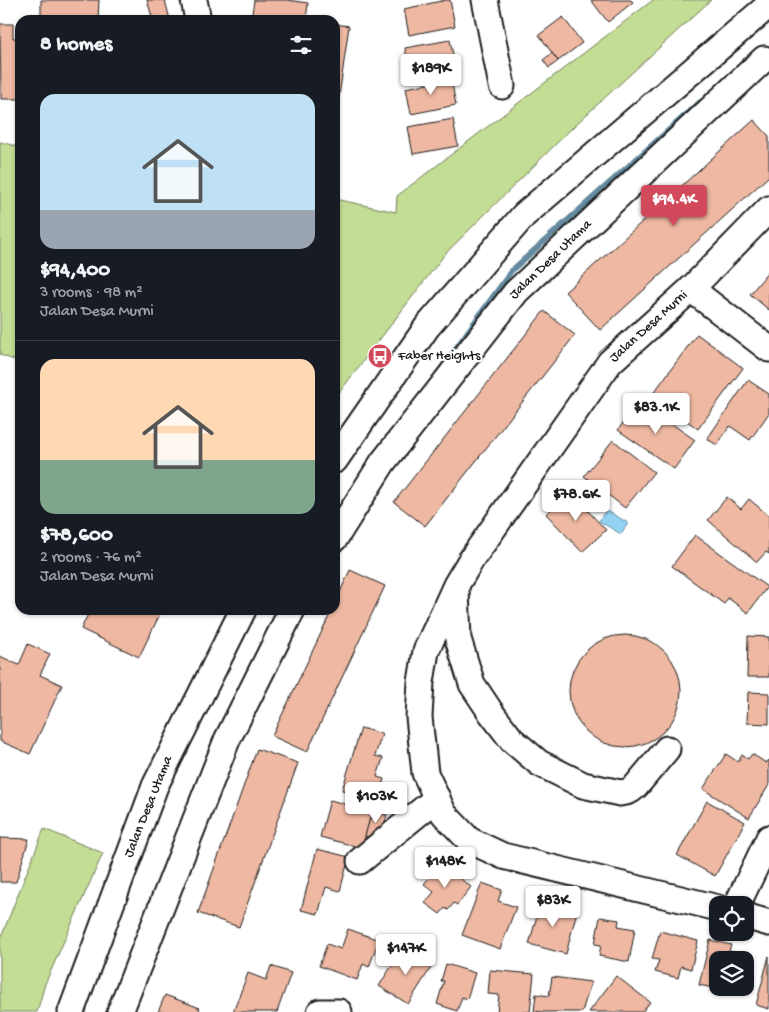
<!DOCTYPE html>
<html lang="en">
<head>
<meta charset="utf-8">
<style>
	body { margin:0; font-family:"Gochi Hand",sans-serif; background:#242831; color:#f1f3f6; height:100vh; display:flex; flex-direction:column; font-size:19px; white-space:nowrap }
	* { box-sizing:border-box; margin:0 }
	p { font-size:16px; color:#9ea1a6 }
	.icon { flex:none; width:28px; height:28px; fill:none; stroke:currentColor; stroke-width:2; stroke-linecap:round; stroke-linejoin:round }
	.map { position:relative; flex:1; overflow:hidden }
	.details { position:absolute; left:15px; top:15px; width:325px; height:600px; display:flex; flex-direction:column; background:#171b24; border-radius:15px; box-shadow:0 1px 4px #0004 }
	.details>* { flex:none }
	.tools { position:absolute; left:709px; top:896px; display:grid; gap:10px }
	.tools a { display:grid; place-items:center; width:45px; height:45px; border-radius:10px; background:#171b24; box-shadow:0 1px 4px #0004; font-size:25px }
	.price { position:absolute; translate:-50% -42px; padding:0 11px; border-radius:5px; background:#fff; color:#222; font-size:16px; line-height:32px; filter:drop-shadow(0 1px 2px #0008) }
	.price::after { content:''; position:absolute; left:50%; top:30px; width:15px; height:11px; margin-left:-8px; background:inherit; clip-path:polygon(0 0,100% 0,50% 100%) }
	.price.on { background:#d1495b; color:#fff }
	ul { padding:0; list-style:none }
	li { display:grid; align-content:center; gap:10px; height:265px; padding:0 25px }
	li+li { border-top:1px solid #363941 }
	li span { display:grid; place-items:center; height:155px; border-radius:15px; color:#555 }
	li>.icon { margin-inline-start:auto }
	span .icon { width:90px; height:90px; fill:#fffc; stroke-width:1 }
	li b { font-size:21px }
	h2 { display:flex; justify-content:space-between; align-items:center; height:60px; padding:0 25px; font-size:21px }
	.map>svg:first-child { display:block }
	.green { fill:#c3dd94; stroke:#707c58 }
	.water { fill:#92d3f4; stroke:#638a9e }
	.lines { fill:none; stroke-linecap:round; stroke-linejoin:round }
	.stream { stroke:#638a9e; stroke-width:5.5 }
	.building { fill:#eeb8a2; stroke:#1c1c1c }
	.minor-casing { stroke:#1c1c1c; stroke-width:29 }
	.minor { stroke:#fff; stroke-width:25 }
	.labels { text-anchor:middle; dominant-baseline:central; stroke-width:4; stroke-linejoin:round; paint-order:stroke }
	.street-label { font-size:14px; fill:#1c1c1c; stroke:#fff }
	.poi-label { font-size:14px; fill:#1c1c1c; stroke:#fff; text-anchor:start }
</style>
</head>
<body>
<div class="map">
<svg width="769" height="1012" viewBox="0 0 769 1012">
	<rect width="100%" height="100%" fill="#fff"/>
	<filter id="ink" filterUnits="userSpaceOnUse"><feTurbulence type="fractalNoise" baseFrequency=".02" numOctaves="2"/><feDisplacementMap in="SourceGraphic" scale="10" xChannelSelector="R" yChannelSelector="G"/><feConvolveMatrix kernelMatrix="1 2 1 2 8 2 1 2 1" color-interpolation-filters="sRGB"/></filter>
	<g filter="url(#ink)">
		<g class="green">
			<polygon points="653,0 711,0 574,126 445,254 335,398 335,199 396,212 397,196"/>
			<polygon points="0,142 20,147 20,362 0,355"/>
			<polygon points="44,829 103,853 45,984 37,1012 0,1012 0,940"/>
		</g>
		<polygon class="water" points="606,510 628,523 621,534 599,521"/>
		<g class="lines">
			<polyline class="stream" points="437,374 512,270 700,102"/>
		</g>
		<g class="building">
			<polygon points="41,0 99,0 98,20 41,20"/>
			<polygon points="147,0 165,0 170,20 153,20"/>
			<polygon points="254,0 287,0 308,3 306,20 251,20"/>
			<polygon points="446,0 450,0 455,26 409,35 404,9"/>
			<polygon points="591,0 631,0 633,2 608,22"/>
			<polygon points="563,17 582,43 558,61 539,35"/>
			<polygon points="0,24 13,24 13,38 20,38 20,99 1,99"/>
			<polygon points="335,24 349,26 335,125"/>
			<polygon points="450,40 455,64 410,73 405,48"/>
			<polygon points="552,53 558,61 549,68 543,60"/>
			<polygon points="451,79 456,105 411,114 406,88"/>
			<polygon points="453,119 458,146 413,154 408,127"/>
			<polygon points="754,120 769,136 769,176 600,330 565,292"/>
			<polygon points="769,271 769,310 750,294"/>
			<polygon points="544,311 575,335 425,526 394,502"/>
			<polygon points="697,334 743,368 698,429 652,395"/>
			<polygon points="748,380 769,394 769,413 750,440 730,426 717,445 707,439"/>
			<polygon points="639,401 695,440 674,469 618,430"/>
			<polygon points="613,440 654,472 625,508 584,476"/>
			<polygon points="570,492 606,530 582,552 546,514"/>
			<polygon points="727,497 741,509 749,499 768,515 769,514 769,554 766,552 757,562 708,520"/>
			<polygon points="695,535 767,587 748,613 728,598 724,604 672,566"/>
			<polygon points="350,570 385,586 307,752 272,736 332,610 335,610 335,603"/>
			<polygon points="90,610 162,610 139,657 81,629"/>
			<circle cx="625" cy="691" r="56"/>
			<polygon points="748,636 769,637 769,677 747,677"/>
			<polygon points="28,644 50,654 40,675 62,685 30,754 0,741 0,656 19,665"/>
			<polygon points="748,692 769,693 769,724 747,723"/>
			<polygon points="361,728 382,734 375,756 383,758 377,777 384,779 377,801 342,790"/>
			<polygon points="257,749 298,763 239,927 198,913"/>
			<polygon points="726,754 738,762 742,755 748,759 752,754 766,763 769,760 769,785 749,818 703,789"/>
			<polygon points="330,800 372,811 362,848 320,837"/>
			<polygon points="707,801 745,822 715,876 677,855"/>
			<polygon points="372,811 387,815 382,833 376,831 373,839 365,836"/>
			<polygon points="0,838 29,839 16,882 0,882"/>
			<polygon points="317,849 349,857 340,891 326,887 318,914 301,910"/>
			<polygon points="441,863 471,887 457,905 454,903 448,910 445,908 440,914 425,903 434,892 424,884"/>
			<polygon points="482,883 502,890 498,901 516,907 500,949 462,935"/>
			<polygon points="541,902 577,911 566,954 529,944"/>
			<polygon points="600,917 619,920 618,926 635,929 629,962 599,956 601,945 595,944"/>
			<polygon points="348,929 379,940 369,967 363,964 357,980 319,966 327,944 341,949"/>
			<polygon points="660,931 698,941 691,969 681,966 678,978 655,972 659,960 652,959"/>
			<polygon points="710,940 731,945 729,951 746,955 745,960 718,960 718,988 738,988 737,993 699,985"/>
			<polygon points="403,948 432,966 408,1004 379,986"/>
			<polygon points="769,956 769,1009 756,1005"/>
			<polygon points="446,964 475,973 467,999 462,997 457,1011 437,1004 444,981 441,981"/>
			<polygon points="271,966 291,973 277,1012 233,1012 248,973 266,980"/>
			<polygon points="490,970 534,974 530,1012 497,1012 499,995 488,994"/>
			<polygon points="616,976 650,1002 642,1012 589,1012"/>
			<polygon points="552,977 591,982 582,1012 543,1012 534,1011 536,994 549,996"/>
			<polygon points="165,995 200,1008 198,1012 158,1012"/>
		</g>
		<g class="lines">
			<defs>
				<g id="minor">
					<polyline points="194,0 198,20"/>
					<polyline points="485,0 502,86"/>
					<polyline points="691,289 769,349"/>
					<polyline points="335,460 427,327 524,215 769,5"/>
					<polyline points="335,538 383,462 516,292 764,59"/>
					<polyline points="456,590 458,639 472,684 492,714 512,740 539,763 583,785 620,793 626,792 631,790 636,786 667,749"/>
					<polyline points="360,861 437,798"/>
					<polyline points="737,905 769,838"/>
					<polyline points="718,908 503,856 469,840 444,814 425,773 419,717 421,682 426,651 456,585 471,560 610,362 691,289 769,209"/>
					<polyline points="745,916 769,923"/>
					<polyline points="71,1012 155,786 243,610"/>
					<polyline points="120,1012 227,740 292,610"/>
					<polyline points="320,1012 339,1012"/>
				</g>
			</defs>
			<use href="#minor" class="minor-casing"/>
			<use href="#minor" class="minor"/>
		</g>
	</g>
	<defs>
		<symbol id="bus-disc" viewBox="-11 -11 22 22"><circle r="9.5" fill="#d1495b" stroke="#fff"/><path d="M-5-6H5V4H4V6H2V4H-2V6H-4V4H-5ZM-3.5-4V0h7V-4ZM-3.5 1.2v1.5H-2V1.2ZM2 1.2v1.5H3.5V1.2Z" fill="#fff"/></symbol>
	</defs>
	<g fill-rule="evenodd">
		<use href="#bus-disc" x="366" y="342" width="28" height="28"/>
	</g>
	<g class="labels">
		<g class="street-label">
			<text transform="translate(551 260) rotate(-44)">Jalan Desa Utama</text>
			<text transform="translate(649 327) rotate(-42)">Jalan Desa Murni</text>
			<text transform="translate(149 807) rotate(-68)">Jalan Desa Utama</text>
		</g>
		<g class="poi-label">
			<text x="398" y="356">Faber Heights</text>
		</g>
	</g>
</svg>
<div class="tools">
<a><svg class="icon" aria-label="locate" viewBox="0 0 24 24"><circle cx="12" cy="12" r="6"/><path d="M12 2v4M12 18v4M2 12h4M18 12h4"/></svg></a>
<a><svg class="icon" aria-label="layers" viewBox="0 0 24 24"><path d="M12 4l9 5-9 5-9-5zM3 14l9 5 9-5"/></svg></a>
</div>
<b class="price" style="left:431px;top:96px">$189K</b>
<b class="price on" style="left:674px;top:227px">$94.4K</b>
<b class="price" style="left:656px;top:435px">$83.1K</b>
<b class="price" style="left:576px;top:522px">$78.6K</b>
<b class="price" style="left:376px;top:824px">$103K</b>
<b class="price" style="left:445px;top:889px">$148K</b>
<b class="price" style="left:553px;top:928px">$83K</b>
<b class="price" style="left:406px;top:976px">$147K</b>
<section class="details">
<h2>8 homes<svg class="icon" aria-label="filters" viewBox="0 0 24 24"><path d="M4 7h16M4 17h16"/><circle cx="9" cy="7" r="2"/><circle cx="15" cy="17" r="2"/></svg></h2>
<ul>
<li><span style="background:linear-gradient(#bfe0f5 75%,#9aa5b1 0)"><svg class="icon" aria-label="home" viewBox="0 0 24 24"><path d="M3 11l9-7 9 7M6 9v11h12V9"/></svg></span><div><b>$94,400</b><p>3 rooms · 98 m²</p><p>Jalan Desa Murni</p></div></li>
<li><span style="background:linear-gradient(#ffd9b3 65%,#7fa58c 0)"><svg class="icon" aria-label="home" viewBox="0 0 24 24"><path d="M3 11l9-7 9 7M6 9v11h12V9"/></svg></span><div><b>$78,600</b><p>2 rooms · 76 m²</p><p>Jalan Desa Murni</p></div></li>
</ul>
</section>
</div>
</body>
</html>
